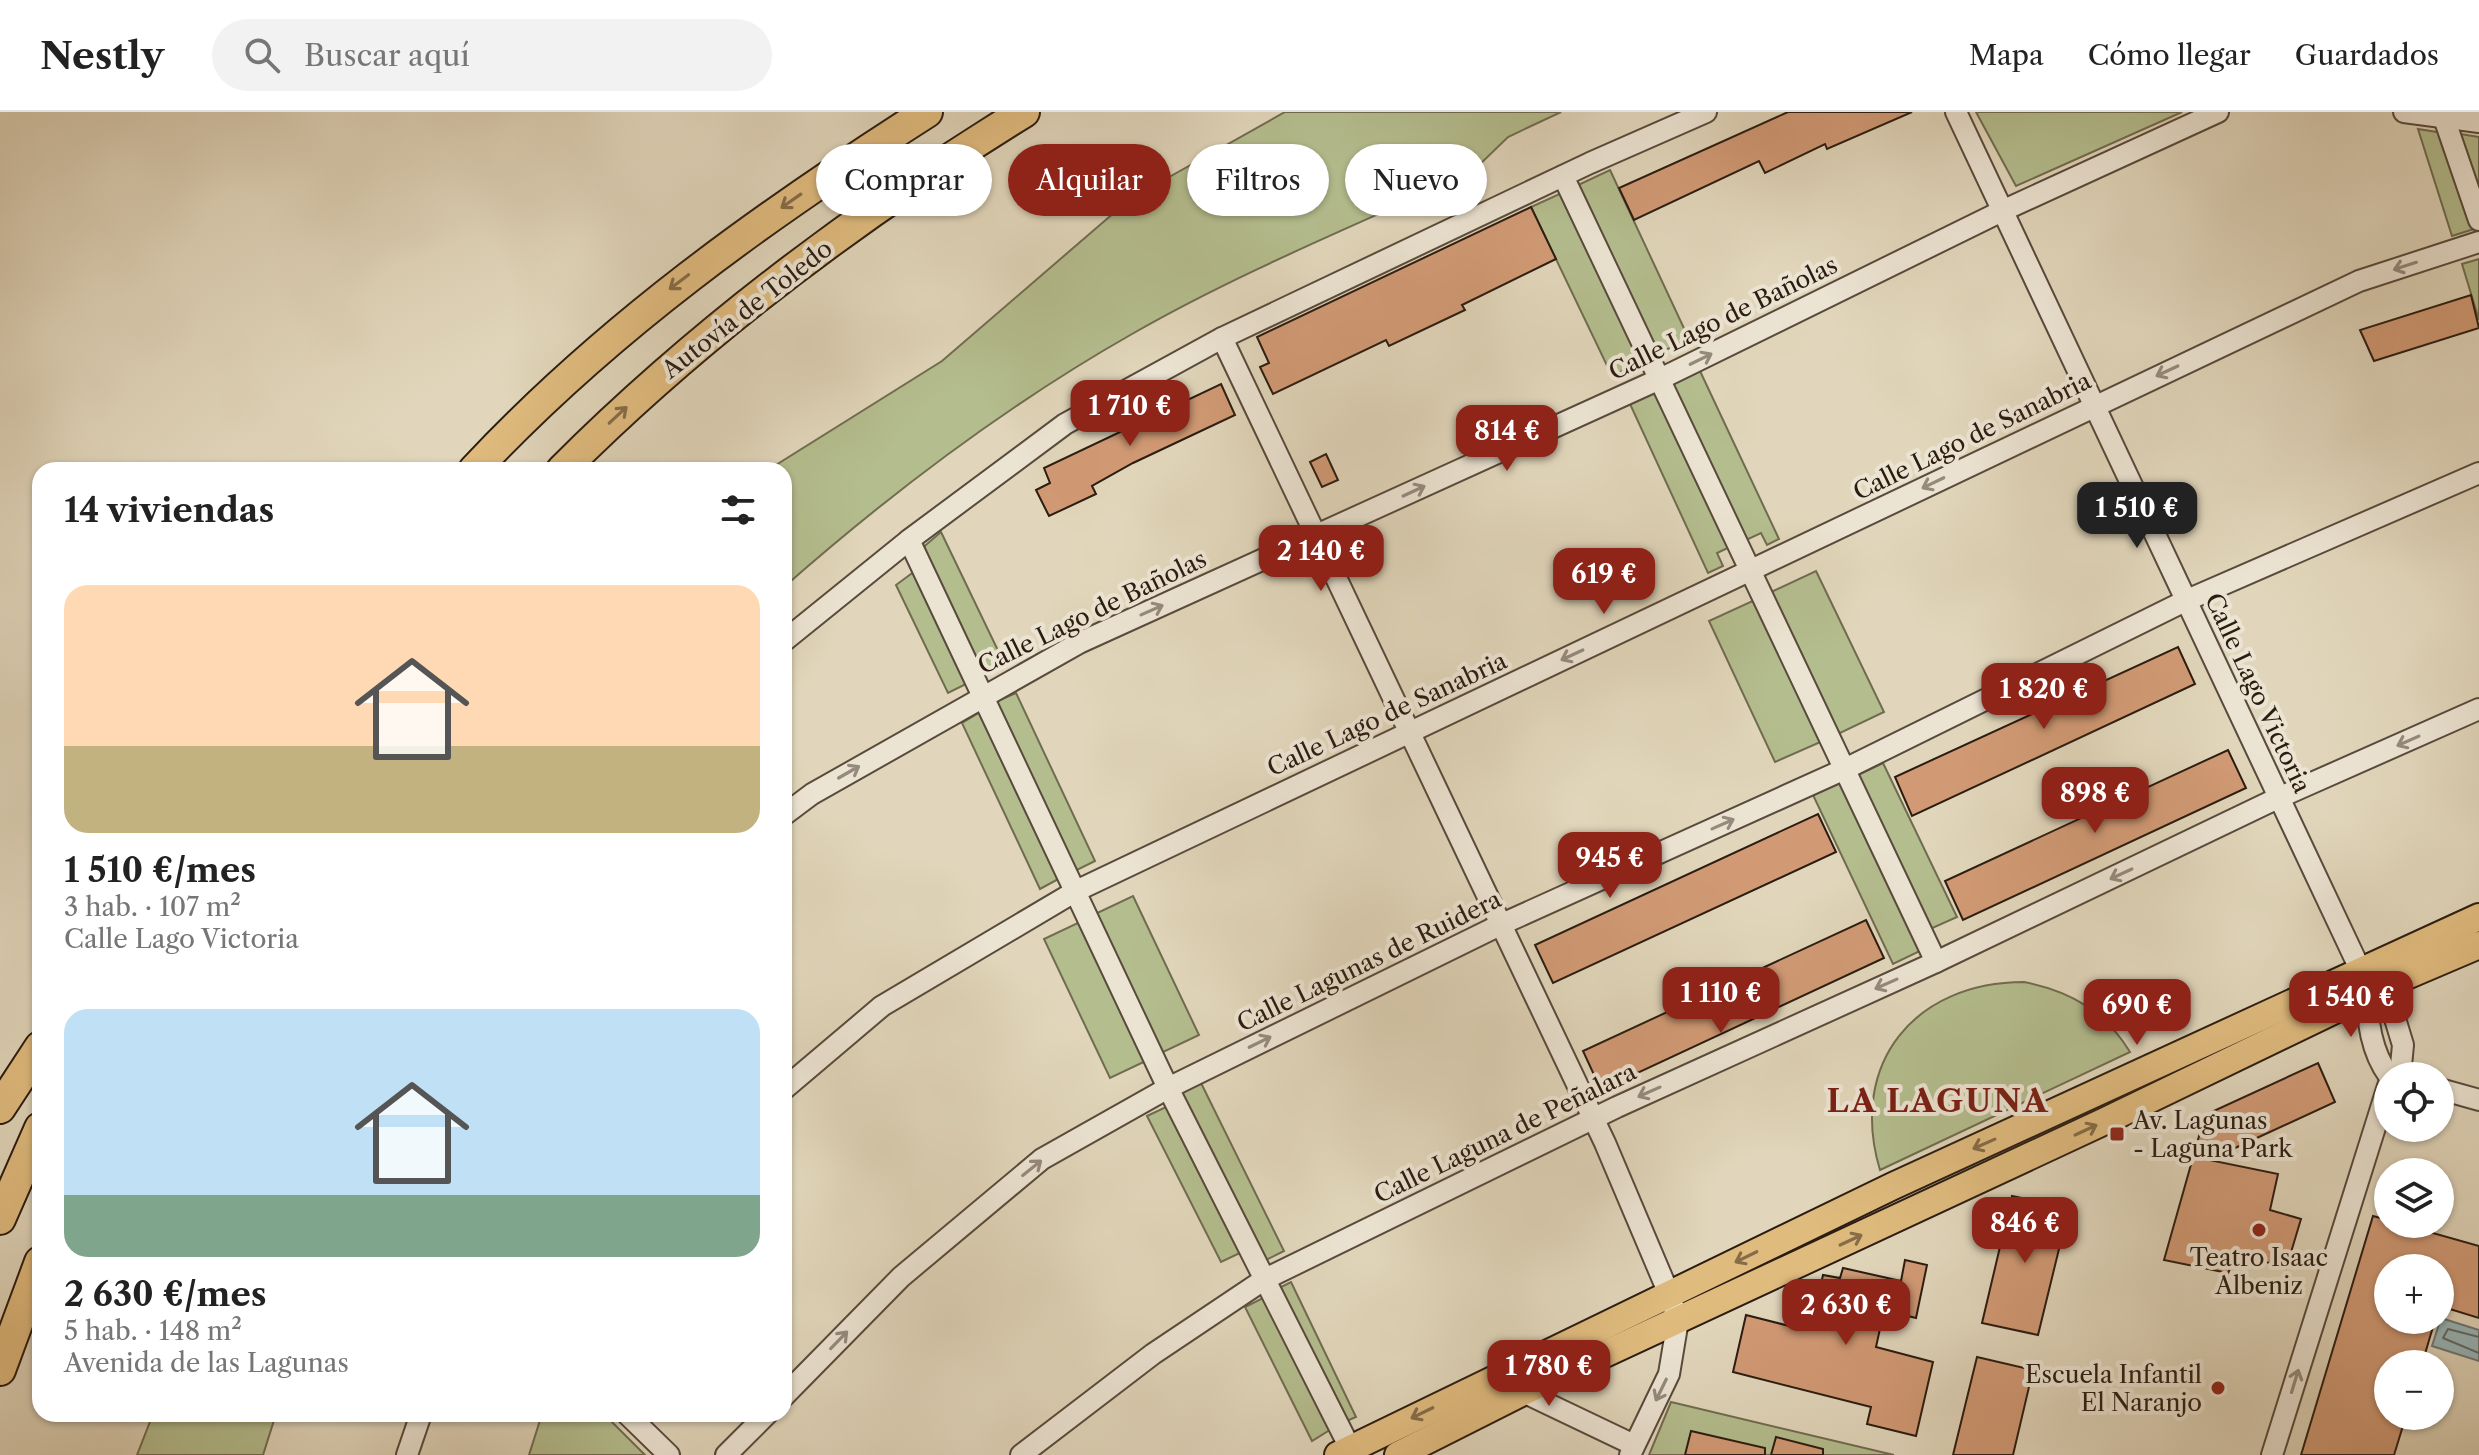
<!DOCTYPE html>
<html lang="es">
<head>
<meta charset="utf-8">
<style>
	body { margin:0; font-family:"Libre Caslon Text",serif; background:#f2f2f2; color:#222; height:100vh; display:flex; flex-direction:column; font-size:30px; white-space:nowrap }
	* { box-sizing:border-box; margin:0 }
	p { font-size:26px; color:#767676 }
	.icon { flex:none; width:44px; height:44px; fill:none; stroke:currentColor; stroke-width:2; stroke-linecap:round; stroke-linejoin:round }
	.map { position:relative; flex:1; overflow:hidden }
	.drawer { position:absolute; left:32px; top:350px; width:760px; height:960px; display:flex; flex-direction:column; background:#fff; border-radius:24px; box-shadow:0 2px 6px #0004 }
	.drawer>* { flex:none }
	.top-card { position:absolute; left:816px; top:32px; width:760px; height:72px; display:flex; gap:16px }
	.tools { position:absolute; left:2374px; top:950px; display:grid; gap:16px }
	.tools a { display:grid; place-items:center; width:80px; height:80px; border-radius:50%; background:#fff; box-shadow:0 2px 6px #0004; font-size:40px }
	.price { position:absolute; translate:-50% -68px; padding:0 18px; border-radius:16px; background:#8f2418; color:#fff; font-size:26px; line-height:52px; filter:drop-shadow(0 2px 4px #0008) }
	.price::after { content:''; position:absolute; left:50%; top:48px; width:24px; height:18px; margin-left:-12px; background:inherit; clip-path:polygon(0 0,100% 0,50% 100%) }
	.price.selected { background:#222; color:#fff }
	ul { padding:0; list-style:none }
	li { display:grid; align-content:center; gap:16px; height:424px; padding:0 32px }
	li span { display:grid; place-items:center; height:248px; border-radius:24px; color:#555 }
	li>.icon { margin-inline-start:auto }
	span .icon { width:144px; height:144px; fill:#fffc; stroke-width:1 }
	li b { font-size:34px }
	h2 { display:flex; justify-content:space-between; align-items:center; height:96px; padding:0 32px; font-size:34px }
	.tag { padding:0 28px; border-radius:36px; background:#fff; box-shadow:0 2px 6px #0004; font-size:28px; line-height:72px }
	.tag.selected { background:#8f2418; color:#fff }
	header { display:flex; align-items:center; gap:48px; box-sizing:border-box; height:112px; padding:0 40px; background:#fff; border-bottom:2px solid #e0e0e0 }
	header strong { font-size:38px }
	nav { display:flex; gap:44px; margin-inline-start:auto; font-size:28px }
	.search { width:560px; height:72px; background:#f2f2f2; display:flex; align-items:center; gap:20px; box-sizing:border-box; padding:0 28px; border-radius:44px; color:#767676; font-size:30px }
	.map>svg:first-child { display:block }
	.green { fill:#b4bd8e; stroke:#706c50; stroke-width:2 }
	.water { fill:#98b6ba; stroke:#6c7876; stroke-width:2 }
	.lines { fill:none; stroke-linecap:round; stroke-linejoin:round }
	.shore { stroke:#626966; stroke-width:2 }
	.building { fill:#d19a75; stroke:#2b1c11; stroke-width:2 }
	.minor-casing { stroke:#584a3c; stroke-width:24 }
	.major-casing { stroke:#2b1c11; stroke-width:30 }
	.highway-casing { stroke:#2b1c11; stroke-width:34 }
	.minor { stroke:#ece4d3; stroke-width:20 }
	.major { stroke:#e0bb7e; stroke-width:26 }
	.highway { stroke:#e0bb7e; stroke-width:30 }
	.oneway { stroke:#866c48 }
	.oneway2 { stroke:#958a7c }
	.poi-dot { fill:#8f2418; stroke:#ece4d3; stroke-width:3 }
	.labels { text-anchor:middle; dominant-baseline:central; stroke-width:8; stroke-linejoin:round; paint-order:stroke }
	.street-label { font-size:24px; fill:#2b1c11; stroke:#ece4d3 }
	.poi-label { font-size:24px; fill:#2b1c11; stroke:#ece4d3; text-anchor:start }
	.district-label { font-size:32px; font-weight:bold; letter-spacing:2px; fill:#7a1f14; stroke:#ece4d3 }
</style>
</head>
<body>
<header>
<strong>Nestly</strong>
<div class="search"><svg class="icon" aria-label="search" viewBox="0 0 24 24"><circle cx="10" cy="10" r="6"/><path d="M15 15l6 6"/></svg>Buscar aquí</div>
<nav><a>Mapa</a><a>Cómo llegar</a><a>Guardados</a></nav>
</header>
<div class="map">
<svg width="2479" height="1343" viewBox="0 0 2479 1343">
	<rect width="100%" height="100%" fill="#e1d6bb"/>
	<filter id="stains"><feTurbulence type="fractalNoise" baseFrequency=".0025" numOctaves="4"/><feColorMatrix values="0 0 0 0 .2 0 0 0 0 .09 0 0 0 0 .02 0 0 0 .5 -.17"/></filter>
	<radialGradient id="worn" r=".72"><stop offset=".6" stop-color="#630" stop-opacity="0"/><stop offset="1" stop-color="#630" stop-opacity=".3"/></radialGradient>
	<g class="green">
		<path d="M1285,0H1561L1508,25L1472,60C1359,112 1240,160 1132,222C1007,293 892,380 784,475V358H768L942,249L1130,87Z"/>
		<polygon points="1976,0 2182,0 2016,74"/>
		<polygon points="2418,17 2443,21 2474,117 2452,124"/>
		<polygon points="2454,21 2479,25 2479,95"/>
		<polygon points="1610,58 1689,227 1655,243 1576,74"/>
		<polygon points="1566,79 1646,248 1612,264 1531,95"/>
		<polygon points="2479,147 2479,208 2462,152"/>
		<polygon points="1700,259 1779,427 1767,433 1761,421 1744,429 1671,273"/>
		<polygon points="1660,278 1734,433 1717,441 1723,454 1708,461 1630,292"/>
		<polygon points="941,420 1005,553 980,564 920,438"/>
		<polygon points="915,459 970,570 948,581 896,473"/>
		<polygon points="1816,459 1884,600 1838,622 1769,481"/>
		<polygon points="1759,486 1825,628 1775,650 1709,509"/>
		<polygon points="1016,581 1095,749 1073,760 993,591"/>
		<polygon points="982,599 1062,765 1040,777 962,611"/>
		<polygon points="1883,651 1957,805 1928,818 1854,665"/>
		<polygon points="1844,669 1924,837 1893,852 1813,683"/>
		<polygon points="1133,784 1199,923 1159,942 1093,803"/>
		<polygon points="1084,808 1150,947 1110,966 1044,827"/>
		<path d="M2024,870C2070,879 2105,899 2130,940L1880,1058C1848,951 1915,870 2024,870Z"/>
		<polygon points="1201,971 1284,1139 1262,1150 1179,982"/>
		<polygon points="1168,994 1242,1140 1221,1150 1147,1004"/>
		<polygon points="1291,1170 1356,1305 1342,1311 1277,1177"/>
		<polygon points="1267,1184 1333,1316 1312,1329 1245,1195"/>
		<polygon points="1671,1290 1894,1343 1649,1343"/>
		<polygon points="153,1302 276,1302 263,1343 137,1343"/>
		<polygon points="542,1302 604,1302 645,1343 529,1343"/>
	</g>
	<polygon class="water" points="2441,1206 2479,1218 2479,1249 2432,1234"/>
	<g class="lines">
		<polyline class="shore" points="2479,1225 2448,1217 2443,1226 2479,1241"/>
	</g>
	<g class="building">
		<polygon points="1788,0 1912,0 1827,37 1825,32 1765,61 1759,49 1634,108 1619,76"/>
		<polygon points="1531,95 1556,147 1462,193 1465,198 1389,234 1386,228 1273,282 1260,255 1269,251 1257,225"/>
		<polygon points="2471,183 2479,216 2374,249 2360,218"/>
		<polygon points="1221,272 1235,303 1133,351 1092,374 1096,382 1049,404 1036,378 1050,371 1044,356"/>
		<polygon points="1326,342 1338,368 1322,375 1310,350"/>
		<polygon points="2178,535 2195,572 1912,704 1895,665"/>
		<polygon points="2228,638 2246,676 1963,808 1945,769"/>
		<polygon points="1818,702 1836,740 1553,871 1535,833"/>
		<polygon points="1866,808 1884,846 1601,978 1583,939"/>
		<polygon points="2318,951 2335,990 2209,1048 2278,1062 2270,1098 2301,1107 2286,1157 2238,1140 2228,1161 2164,1148 2205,1003"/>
		<polygon points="2012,1084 2069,1096 2038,1223 1982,1211"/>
		<polygon points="2373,1104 2388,1108 2388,1112 2401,1112 2479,1134 2479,1206 2440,1194 2440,1156 2388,1156 2388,1208 2435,1208 2422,1252 2388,1252 2388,1304 2406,1304 2394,1343 2301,1343"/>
		<polygon points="1905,1148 1927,1153 1916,1206 1884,1198 1876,1235 1933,1250 1916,1324 1867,1312 1871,1295 1733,1260 1746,1203 1801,1217 1811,1169 1821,1172 1823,1163 1840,1166 1843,1156 1901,1169"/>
		<polygon points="1977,1245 2033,1258 2013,1343 1953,1343"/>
		<polygon points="1691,1319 1765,1336 1765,1343 1685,1343"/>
		<polygon points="1776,1325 1823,1337 1823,1343 1771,1343"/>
	</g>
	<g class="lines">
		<defs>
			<g id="minor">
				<polyline points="1956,0 2367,872"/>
				<polyline points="2404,0 2479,10"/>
				<polyline points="2442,0 2479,108"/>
				<polyline points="1563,64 1936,850"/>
				<polyline points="1222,226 1605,1031 1669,1182 1678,1208 1669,1262 1630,1343"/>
				<polyline points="909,428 1168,976 1350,1336"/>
				<polyline points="784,529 909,428 1065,312 1222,226 1590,51 1706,0"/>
				<polyline points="784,703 812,682 1079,531 1662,266 2002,99 2218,0"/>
				<polyline points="2371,880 2390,890 2403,933 2400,964"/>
				<path d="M2371,880C2364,906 2373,942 2389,964"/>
				<polyline points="784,977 882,894 1076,779 2359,169 2479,130"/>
				<polyline points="2440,977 2479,988"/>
				<polyline points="1523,1280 1634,1333"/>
				<polyline points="784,1284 901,1165 1042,1047 1168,976 1502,812 1845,657 2185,489 2479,361"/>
				<polyline points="627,1302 669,1343"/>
				<polyline points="407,1343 421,1302"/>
				<polyline points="726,1343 767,1302"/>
				<polyline points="1021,1343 1153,1242 1265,1167 1617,995 1936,850 2278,686 2479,597"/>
				<polyline points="2272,1343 2388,974"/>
			</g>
			<g id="major">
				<polyline points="1338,1343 1893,1074 2479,805"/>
				<polyline points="1398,1343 1523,1280 2103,1010 2397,868 2479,833"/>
			</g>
			<g id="highway">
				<path d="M474,358C607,216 764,104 927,0"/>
				<path d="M562,358C700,220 858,102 1024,0"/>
				<polyline points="0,996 40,935"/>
				<polyline points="0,1107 40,1016"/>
				<polyline points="0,1258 40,1150"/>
			</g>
		</defs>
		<use href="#minor" class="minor-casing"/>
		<use href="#major" class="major-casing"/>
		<use href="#highway" class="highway-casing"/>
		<use href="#minor" class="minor"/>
		<use href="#major" class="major"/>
		<use href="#highway" class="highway"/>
	</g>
	<defs><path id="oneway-shaft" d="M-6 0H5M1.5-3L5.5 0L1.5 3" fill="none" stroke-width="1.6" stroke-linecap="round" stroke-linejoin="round" transform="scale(2)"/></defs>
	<g class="oneway">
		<use href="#oneway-shaft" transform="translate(791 89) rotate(145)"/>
		<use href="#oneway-shaft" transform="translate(679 170) rotate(143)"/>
		<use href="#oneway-shaft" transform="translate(618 303) rotate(-43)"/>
		<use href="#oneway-shaft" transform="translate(2086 1018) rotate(-25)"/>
		<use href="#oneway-shaft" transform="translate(1984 1032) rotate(156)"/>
		<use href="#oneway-shaft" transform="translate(1851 1128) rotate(-25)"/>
		<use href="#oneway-shaft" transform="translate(1746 1145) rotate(154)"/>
		<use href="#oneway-shaft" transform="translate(1422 1301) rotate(154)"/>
	</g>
	<g class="oneway2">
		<use href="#oneway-shaft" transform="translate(2405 154) rotate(162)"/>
		<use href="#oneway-shaft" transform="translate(1701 247) rotate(-26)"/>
		<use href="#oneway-shaft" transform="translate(2167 259) rotate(155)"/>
		<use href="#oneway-shaft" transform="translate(1933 371) rotate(154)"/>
		<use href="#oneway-shaft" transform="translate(1414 379) rotate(-25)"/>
		<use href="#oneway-shaft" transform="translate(1152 498) rotate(-24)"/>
		<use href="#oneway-shaft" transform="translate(1572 543) rotate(155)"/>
		<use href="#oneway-shaft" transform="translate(2408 629) rotate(156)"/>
		<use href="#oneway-shaft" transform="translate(849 660) rotate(-30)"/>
		<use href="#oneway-shaft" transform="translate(1723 712) rotate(-24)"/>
		<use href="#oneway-shaft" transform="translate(2121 762) rotate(155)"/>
		<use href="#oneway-shaft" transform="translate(1886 872) rotate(156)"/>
		<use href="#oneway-shaft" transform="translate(1260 930) rotate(-26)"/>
		<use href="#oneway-shaft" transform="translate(1649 980) rotate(156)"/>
		<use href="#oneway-shaft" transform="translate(1032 1056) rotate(-39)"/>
		<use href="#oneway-shaft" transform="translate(839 1228) rotate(-46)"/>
		<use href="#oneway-shaft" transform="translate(2295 1269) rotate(-73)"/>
		<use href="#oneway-shaft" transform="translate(1661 1278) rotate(116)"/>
	</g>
	<g class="poi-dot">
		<rect x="2109" y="1014" width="16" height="16" rx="4"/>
		<circle cx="2259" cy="1118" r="8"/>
		<circle cx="2218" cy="1276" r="8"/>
	</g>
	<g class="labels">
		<g class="street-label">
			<text transform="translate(747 197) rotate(-38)">Autovía de Toledo</text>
			<text transform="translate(1723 206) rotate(-26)">Calle Lago de Bañolas</text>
			<text transform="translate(1972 324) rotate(-26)">Calle Lago de Sanabria</text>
			<text transform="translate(1092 500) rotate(-26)">Calle Lago de Bañolas</text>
			<text transform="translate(2258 581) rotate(65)">Calle Lago Victoria</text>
			<text transform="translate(1387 602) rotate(-25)">Calle Lago de Sanabria</text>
			<text transform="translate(1369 849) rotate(-26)">Calle Lagunas de Ruidera</text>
			<text transform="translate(1505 1021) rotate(-26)">Calle Laguna de Peñalara</text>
		</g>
		<g class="poi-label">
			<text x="2133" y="1008">Av. Lagunas<tspan x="2133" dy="28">- Laguna Park</tspan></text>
			<text x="2259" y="1145" text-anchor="middle">Teatro Isaac<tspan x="2259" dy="28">Albeniz</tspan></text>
			<text x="2202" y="1262" text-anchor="end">Escuela Infantil<tspan x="2202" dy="28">El Naranjo</tspan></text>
		</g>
		<g class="district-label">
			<text x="1938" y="988">LA LAGUNA</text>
		</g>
	</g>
	<rect width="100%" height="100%" filter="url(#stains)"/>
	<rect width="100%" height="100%" fill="url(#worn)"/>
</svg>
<div class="tools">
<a><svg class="icon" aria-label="locate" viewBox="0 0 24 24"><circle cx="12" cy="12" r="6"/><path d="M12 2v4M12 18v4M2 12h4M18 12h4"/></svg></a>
<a><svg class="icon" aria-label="layers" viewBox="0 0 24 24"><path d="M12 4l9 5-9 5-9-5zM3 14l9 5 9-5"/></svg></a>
<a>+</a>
<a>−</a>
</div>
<b class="price" style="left:1130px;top:336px">1 710 €</b>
<b class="price" style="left:1507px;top:361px">814 €</b>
<b class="price selected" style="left:2137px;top:438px">1 510 €</b>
<b class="price" style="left:1321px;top:481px">2 140 €</b>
<b class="price" style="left:1604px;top:504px">619 €</b>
<b class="price" style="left:2044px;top:619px">1 820 €</b>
<b class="price" style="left:2095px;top:723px">898 €</b>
<b class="price" style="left:1610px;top:788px">945 €</b>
<b class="price" style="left:1721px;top:923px">1 110 €</b>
<b class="price" style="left:2351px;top:927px">1 540 €</b>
<b class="price" style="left:2137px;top:935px">690 €</b>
<b class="price" style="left:2025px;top:1153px">846 €</b>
<b class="price" style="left:1846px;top:1235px">2 630 €</b>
<b class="price" style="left:1549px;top:1296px">1 780 €</b>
<div class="top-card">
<a class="tag">Comprar</a>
<a class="tag selected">Alquilar</a>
<a class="tag">Filtros</a>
<a class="tag">Nuevo</a>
</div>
<section class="drawer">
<h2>14 viviendas<svg class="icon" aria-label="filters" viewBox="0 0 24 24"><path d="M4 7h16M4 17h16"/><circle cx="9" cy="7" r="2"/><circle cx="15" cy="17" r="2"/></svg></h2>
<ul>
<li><span style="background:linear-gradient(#ffd9b3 65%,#c2b280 0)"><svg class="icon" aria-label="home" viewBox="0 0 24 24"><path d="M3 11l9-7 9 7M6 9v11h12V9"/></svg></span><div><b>1 510 €/mes</b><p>3 hab. · 107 m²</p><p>Calle Lago Victoria</p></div></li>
<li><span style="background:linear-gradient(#bfe0f5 75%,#7fa58c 0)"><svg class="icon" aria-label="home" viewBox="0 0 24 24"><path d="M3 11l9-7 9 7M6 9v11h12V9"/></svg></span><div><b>2 630 €/mes</b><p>5 hab. · 148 m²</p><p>Avenida de las Lagunas</p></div></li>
</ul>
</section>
</div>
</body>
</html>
